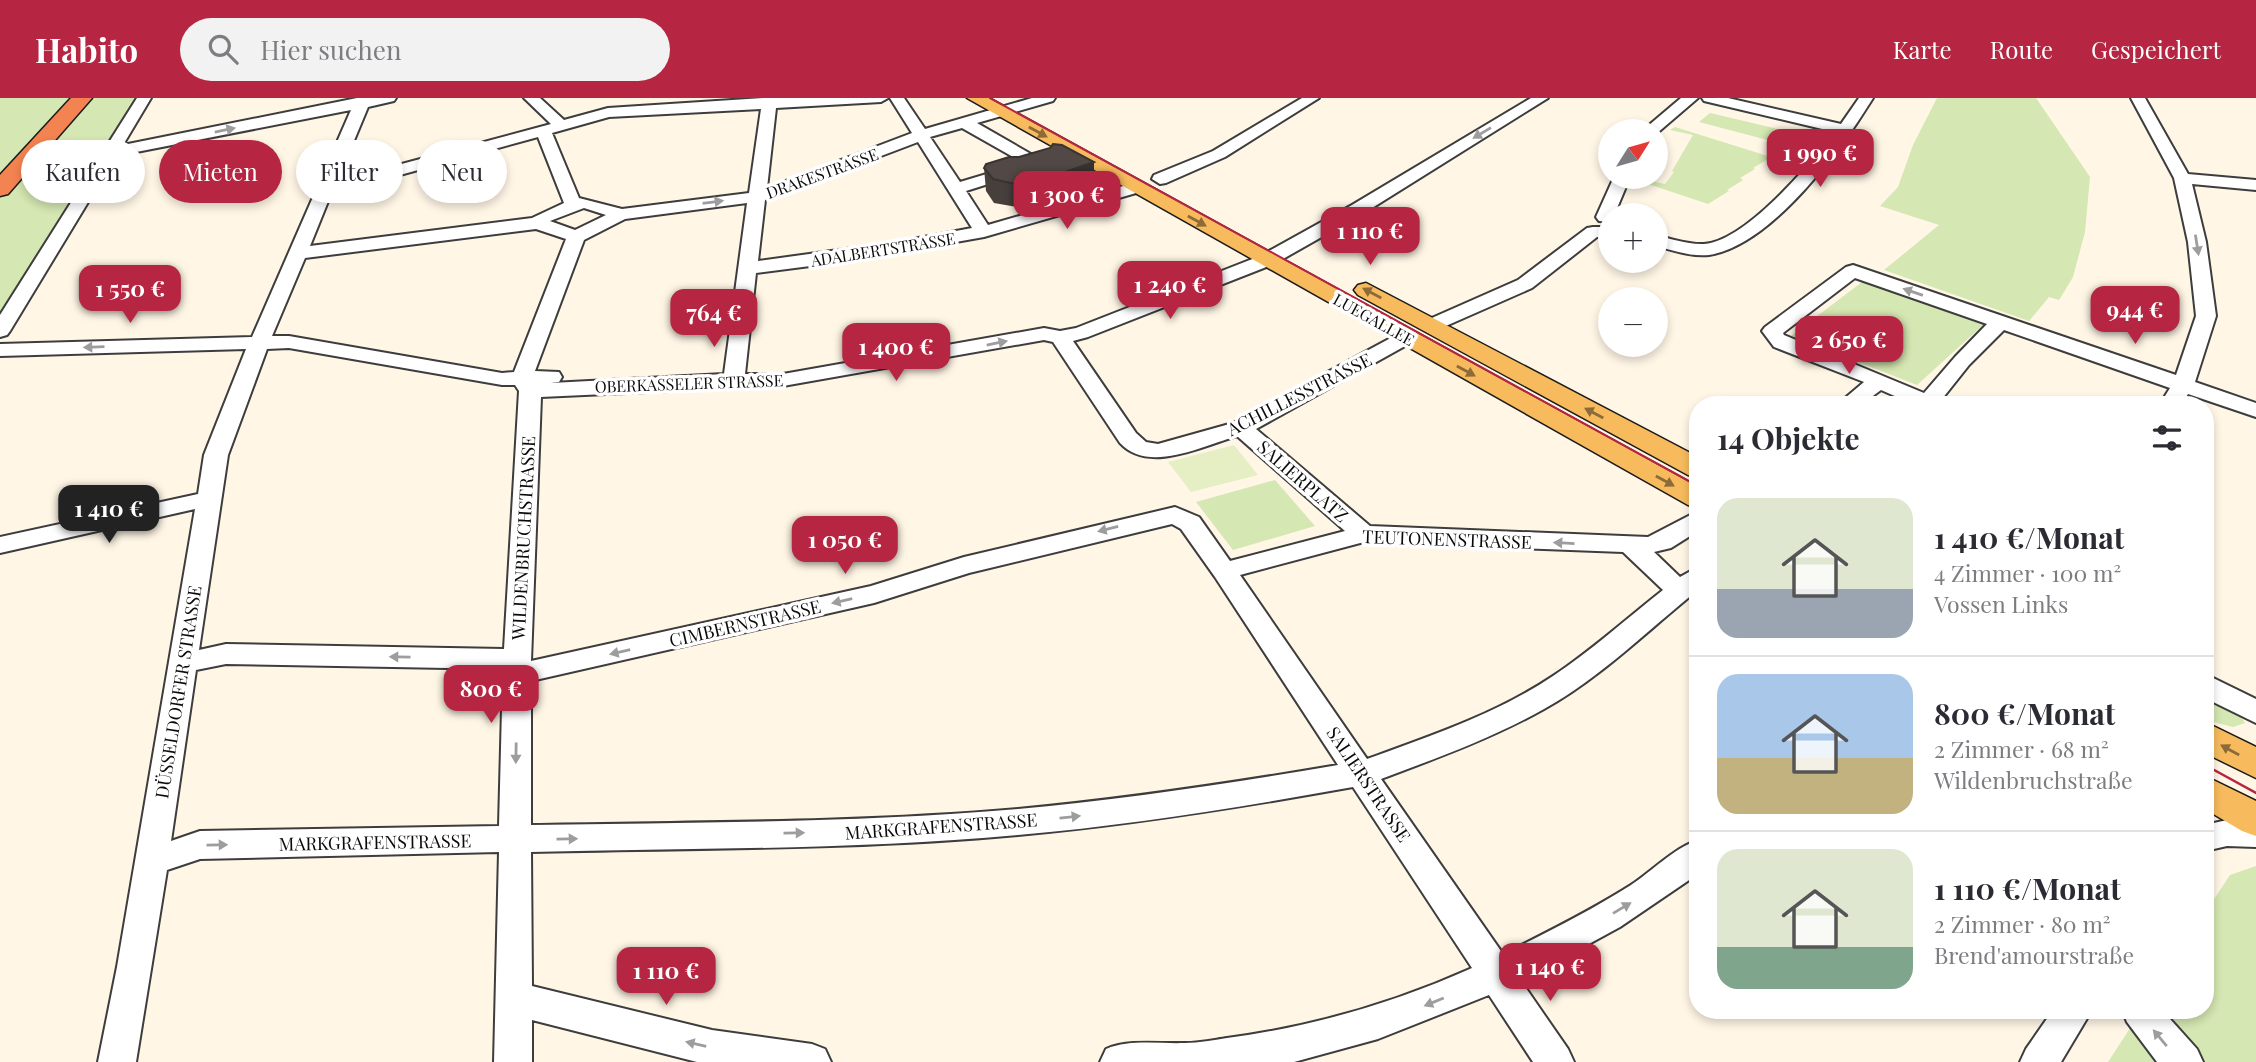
<!DOCTYPE html>
<html lang="de">
<head>
<meta charset="utf-8">
<style>
	body { margin:0; font-family:"Playfair Display",serif; background:#f2f2f3; color:#2b2b33; height:100vh; display:flex; flex-direction:column; font-size:26px; white-space:nowrap }
	* { box-sizing:border-box; margin:0 }
	p { font-size:23px; color:#7c7c81 }
	.icon { flex:none; width:38px; height:38px; fill:none; stroke:currentColor; stroke-width:2; stroke-linecap:round; stroke-linejoin:round }
	.map { position:relative; flex:1; overflow:hidden }
	.side { position:absolute; left:1689px; top:298px; width:525px; height:623px; display:flex; flex-direction:column; background:#fff; border-radius:28px; box-shadow:0 4px 10px #0003 }
	.side>* { flex:none }
	.hud { position:absolute; left:21px; top:42px; width:665px; height:63px; display:flex; gap:14px }
	.needle { width:46px; rotate:53deg }
	.buttons { position:absolute; left:1598px; top:21px; display:grid; gap:14px }
	.buttons a { display:grid; place-items:center; width:70px; height:70px; border-radius:50%; background:#fff; box-shadow:0 4px 10px #0003; font-size:35px }
	.price { position:absolute; translate:-50% -60px; padding:0 16px; border-radius:14px; background:#b62541; color:#fff; font-size:23px; line-height:46px; filter:drop-shadow(0 2px 4px #0008) }
	.price::after { content:''; position:absolute; left:50%; top:42px; width:21px; height:16px; margin-left:-10px; background:inherit; clip-path:polygon(0 0,100% 0,50% 100%) }
	.price.active { background:#222; color:#fff }
	ul { padding:0; list-style:none }
	li { display:flex; align-items:center; gap:21px; height:175px; padding:0 28px }
	li+li { border-top:2px solid #e1e1e2 }
	li span { display:grid; place-items:center; flex:none; width:196px; height:140px; border-radius:21px; color:#555 }
	li>.icon { margin-inline-start:auto }
	span .icon { width:84px; height:84px; fill:#fffc; stroke-width:1 }
	li b { font-size:30px }
	h2 { display:flex; justify-content:space-between; align-items:center; height:84px; padding:0 28px; font-size:30px }
	.chip { padding:0 24px; border-radius:32px; background:#fff; box-shadow:0 4px 10px #0003; font-size:24px; line-height:63px }
	.chip.active { background:#b62541; color:#fff }
	header { display:flex; align-items:center; gap:42px; box-sizing:border-box; height:98px; padding:0 35px; background:#b62541; color:#fff }
	header strong { font-size:33px }
	nav { display:flex; gap:38px; margin-inline-start:auto; font-size:24px }
	.search { width:490px; height:63px; background:#f2f2f3; display:flex; align-items:center; gap:18px; box-sizing:border-box; padding:0 24px; border-radius:38px; color:#7c7c81; font-size:26px }
	.map>svg:first-child { display:block }
	.green { fill:#d5e7b2 }
	.pitch { fill:#e6eec4 }
	.lines { fill:none; stroke-linecap:round; stroke-linejoin:round }
	.minor-casing { stroke:#3d3d3d; stroke-width:4 }
	.major-casing { stroke:#1b1b1b; stroke-width:3 }
	.highway-casing { stroke:#1b1b1b; stroke-width:3 }
	.minor { fill:#fff; fill-rule:evenodd }
	.major { fill:#f7bb5e; fill-rule:evenodd }
	.highway { fill:#f38350; fill-rule:evenodd }
	.tram-far1 { stroke:#b62541; stroke-width:2 }
	.tram { stroke:#b62541; stroke-width:2.5 }
	.wall { fill:#473f3c }
	.shaded-wall { fill:#393331 }
	.building { fill:#524946; stroke:#393331; stroke-width:2 }
	.oneway { fill:#9d9d9d }
	.oneway2 { fill:#8c6b38 }
	.labels { text-anchor:middle; dominant-baseline:central; stroke-width:7; stroke-linejoin:round; paint-order:stroke }
	.far-street-label { font-size:16px; fill:#0a0a0a; stroke:#fff }
	.street-label { font-size:18px; fill:#0a0a0a; stroke:#fff }
</style>
</head>
<body>
<header>
<strong>Habito</strong>
<div class="search"><svg class="icon" aria-label="search" viewBox="0 0 24 24"><circle cx="10" cy="10" r="6"/><path d="M15 15l6 6"/></svg>Hier suchen</div>
<nav><a>Karte</a><a>Route</a><a>Gespeichert</a></nav>
</header>
<div class="map">
<svg width="2256" height="964" viewBox="0 0 2256 964">
	<rect width="100%" height="100%" fill="#fff6e6"/>
	<g class="green">
		<polygon points="0,0 140,0 0,224"/>
		<polygon points="1937,0 2036,0 2090,79 2085,134 2073,179 2059,202 2049,199 2029,223 1884,172 1939,127 1880,108 1898,89 1913,47"/>
		<polygon points="1710,15 1799,36 1790,48 1699,24"/>
		<polygon points="1675,29 1771,59 1753,70 1755,71 1740,80 1743,82 1727,92 1729,93 1708,106 1645,85 1646,82 1665,86 1674,74 1672,73 1693,37 1670,32"/>
		<polygon points="1862,184 1983,227 1917,287 1791,238"/>
		<polygon points="1275,382 1315,428 1233,452 1196,404"/>
		<polygon points="2205,598 2240,617 2245,625 2233,629 2205,622"/>
		<polygon points="2256,768 2256,964 2108,964 2142,912 2205,912 2205,815 2230,777"/>
	</g>
	<polygon class="pitch" points="1234,347 1258,377 1191,394 1168,364"/>
	<g class="lines">
		<defs>
			<g id="minor">
				<path d="M137,0H151L123,47L357,0H396L394,3L368,9L338,81L353,79L551,26L524,0H540L564,22L608,10L763,0H888L881,4L776,10L767,90L912,35L890,0H904L925,31L1032,0H1055L1053,3L977,25L1043,63L1045,66L1043,69H1031L962,30L930,39L960,84L1020,66L1028,71L1026,74L966,93L988,127L1137,84L1145,89L1143,93L984,139L849,163L756,175L745,276H783L1044,230L1060,233L1076,230L1260,158L1352,107L1531,0H1548L1364,115L1274,166L1088,239L1073,243L1136,335L1146,344L1158,346L1233,325L1400,235H1414L1417,239L1414,243L1256,331L1370,428L1648,439L1698,413V433L1671,450L1654,454L1680,479L1698,469V492C1648,532 1600,580 1544,611C1492,640 1437,660 1381,681L1503,856C1546,835 1590,813 1631,787C1652,773 1673,751 1698,742V776L1620,829L1521,883L1568,951L1574,964H1533L1489,897L1378,941L1294,964H1100L1106,951C1130,941 1158,946 1185,945C1199,945 1213,942 1227,940C1311,929 1394,905 1472,870L1353,689C1242,709 1130,727 1018,737C856,752 693,750 531,754L532,888L712,932L812,946L825,951L831,964H697L532,922V964H494L499,754L200,761L167,772L136,964H98L117,869L195,411L0,455V439L198,396L204,357L246,251L0,258V246L252,239L351,12L116,58L10,233L7,237L0,239V217ZM761,11L749,95L622,111L579,100L552,35L609,19ZM538,39L564,105L532,120L310,148L333,91L360,88ZM918,44L972,130L897,144L758,163L765,102ZM747,105L724,276L551,285L559,284L562,279L559,274L535,273L584,142L625,121ZM584,110L606,117L575,132L550,123ZM536,131L566,141L514,274L502,275L289,238H272L305,160ZM1044,242L1053,244L1120,345C1148,376 1203,348 1237,338L1345,433L1230,463L1199,419L1175,409L964,459L871,488L531,563L541,299L783,288ZM289,250L502,287H515L519,293L504,551L226,546L199,552L228,357L267,251ZM1172,426L1181,431L1215,479L1338,667C1232,685 1125,701 1018,711C857,725 694,724 531,727V583L874,505L969,475ZM1364,444L1623,454L1663,492C1626,521 1591,553 1553,578C1496,616 1431,638 1367,661L1240,477ZM226,566L503,571L499,728L200,733L171,743L196,572Z"/>
				<polygon points="1302,0 1319,0 1225,59 1166,85 1160,86 1152,81 1154,77 1213,53"/>
				<polygon points="1681,0 1698,0 1656,36 1656,33 1642,33"/>
				<path d="M1702,0H1728L1841,26L1859,0H1873C1843,49 1772,147 1709,157C1691,159 1672,152 1656,148V138C1671,140 1688,147 1704,146C1746,143 1810,66 1835,34L1704,3Z"/>
				<path d="M2131,0H2145L2188,76L2256,82V92L2192,86L2206,144L2216,218L2195,284L2256,305V319L2188,296L2182,306H2160L2170,290L2004,232L1969,267L1938,306H1913L1881,292L1862,306H1838L1864,284L1774,249L1762,233L1765,229L1846,169L1853,167L2176,277L2196,218L2188,144L2174,80ZM1855,180L1987,226L1955,259L1924,295L1784,237L1783,235Z"/>
				<polygon points="1614,79 1630,79 1615,115 1618,117 1610,117 1610,124 1599,123 1596,119"/>
				<polygon points="1593,129 1610,129 1610,139 1597,139 1532,190 1439,231 1425,231 1422,227 1425,223 1518,182 1587,130"/>
				<polygon points="2205,576 2256,601 2256,625 2205,600"/>
				<polygon points="2227,722 2256,723 2256,749 2227,748 2205,753 2205,727"/>
				<polygon points="2053,912 2092,912 2061,964 2020,964 2026,951"/>
				<polygon points="2122,912 2162,912 2197,951 2203,964 2157,964 2127,924"/>
			</g>
			<g id="major">
				<polygon points="967,0 989,0 1698,389 1698,410 1688,407"/>
				<polygon points="1366,185 1698,359 1698,379 1688,377 1358,197 1354,192 1358,187"/>
				<polygon points="2205,624 2256,649 2256,680 2205,655"/>
				<polygon points="2205,678 2256,703 2256,738 2242,733 2205,711"/>
			</g>
			<polygon id="highway" points="71,0 92,0 8,96 0,98 0,77"/>
		</defs>
		<use href="#minor" class="minor-casing"/>
		<use href="#major" class="major-casing"/>
		<use href="#highway" class="highway-casing"/>
		<use href="#minor" class="minor"/>
		<use href="#major" class="major"/>
		<use href="#highway" class="highway"/>
		<polyline class="tram-far1" points="990,0 1698,388"/>
		<polyline class="tram" points="2205,667 2256,695"/>
	</g>
	<polygon class="wall" points="984,70 1094,87 1046,104 1017,109 994,105 986,93"/>
	<polygon class="shaded-wall" points="1094,64 1094,87 1046,104 1017,109 1015,86"/>
	<polygon class="building" points="1053,46 1062,47 1094,64 1045,81 1015,86 993,81 984,70 986,66 1009,59 1019,59 1050,50"/>
	<defs><path id="oneway-solid" d="M-6-.8H1V-3.2L6.5 0L1 3.2V.8H-6Z" transform="scale(1.75)"/></defs>
	<g class="oneway">
		<use href="#oneway-solid" transform="translate(225 32) rotate(-11)"/>
		<use href="#oneway-solid" transform="translate(1482 35) rotate(149)"/>
		<use href="#oneway-solid" transform="translate(713 104) rotate(-7)"/>
		<use href="#oneway-solid" transform="translate(2197 147) rotate(81)"/>
		<use href="#oneway-solid" transform="translate(1913 194) rotate(-161)"/>
		<use href="#oneway-solid" transform="translate(997 245) rotate(-11)"/>
		<use href="#oneway-solid" transform="translate(94 249) rotate(178)"/>
		<use href="#oneway-solid" transform="translate(1108 431) rotate(166)"/>
		<use href="#oneway-solid" transform="translate(1564 445) rotate(-177)"/>
		<use href="#oneway-solid" transform="translate(842 503) rotate(167)"/>
		<use href="#oneway-solid" transform="translate(620 554) rotate(167)"/>
		<use href="#oneway-solid" transform="translate(400 559) rotate(-179)"/>
		<use href="#oneway-solid" transform="translate(516 655) rotate(91)"/>
		<use href="#oneway-solid" transform="translate(1070 719) rotate(-6)"/>
		<use href="#oneway-solid" transform="translate(794 735) rotate(-1)"/>
		<use href="#oneway-solid" transform="translate(567 741) rotate(-1)"/>
		<use href="#oneway-solid" transform="translate(217 747) rotate(-1)"/>
		<use href="#oneway-solid" transform="translate(1622 810) rotate(-31)"/>
		<use href="#oneway-solid" transform="translate(1434 904) rotate(158)"/>
		<use href="#oneway-solid" transform="translate(2160 940) rotate(-130)"/>
		<use href="#oneway-solid" transform="translate(696 946) rotate(-167)"/>
	</g>
	<g class="oneway2">
		<use href="#oneway-solid" transform="translate(1038 34) rotate(29)"/>
		<use href="#oneway-solid" transform="translate(1197 123) rotate(29)"/>
		<use href="#oneway-solid" transform="translate(1372 195) rotate(-152)"/>
		<use href="#oneway-solid" transform="translate(1466 273) rotate(29)"/>
		<use href="#oneway-solid" transform="translate(1594 315) rotate(-152)"/>
		<use href="#oneway-solid" transform="translate(1665 383) rotate(29)"/>
		<use href="#oneway-solid" transform="translate(2230 652) rotate(-151)"/>
	</g>
	<g class="labels">
		<g class="far-street-label">
			<text transform="translate(822 75) rotate(-20)">DRAKESTRASSE</text>
			<text transform="translate(883 151) rotate(-9)">ADALBERTSTRASSE</text>
			<text transform="translate(1374 221) rotate(29)">LUEGALLEE</text>
			<text transform="translate(689 285) rotate(-2)">OBERKASSELER STRASSE</text>
		</g>
		<g class="street-label">
			<text transform="translate(1299 296) rotate(-27)">ACHILLESSTRASSE</text>
			<text transform="translate(1303 383) rotate(41)">SALIERPLATZ</text>
			<text transform="translate(523 440) rotate(-87)">WILDENBRUCHSTRASSE</text>
			<text transform="translate(1447 441) rotate(2)">TEUTONENSTRASSE</text>
			<text transform="translate(745 525) rotate(-13)">CIMBERNSTRASSE</text>
			<text transform="translate(178 594) rotate(-81)">DÜSSELDORFER STRASSE</text>
			<text transform="translate(1369 686) rotate(56)">SALIERSTRASSE</text>
			<text transform="translate(941 728) rotate(-4)">MARKGRAFENSTRASSE</text>
			<text transform="translate(375 744) rotate(-1)">MARKGRAFENSTRASSE</text>
		</g>
	</g>
</svg>
<div class="buttons">
<a><svg class="needle" viewBox="-14 -14 28 28"><path d="M0-13l5 13h-10z" fill="#e53935"/><path d="M0 13l5-13h-10z" fill="#7c7c81"/></svg></a>
<a>+</a>
<a>−</a>
</div>
<b class="price" style="left:1820px;top:91px">1 990 €</b>
<b class="price" style="left:1067px;top:133px">1 300 €</b>
<b class="price" style="left:1370px;top:169px">1 110 €</b>
<b class="price" style="left:1170px;top:223px">1 240 €</b>
<b class="price" style="left:130px;top:227px">1 550 €</b>
<b class="price" style="left:2135px;top:248px">944 €</b>
<b class="price" style="left:714px;top:251px">764 €</b>
<b class="price" style="left:1849px;top:278px">2 650 €</b>
<b class="price" style="left:896px;top:285px">1 400 €</b>
<b class="price active" style="left:109px;top:447px">1 410 €</b>
<b class="price" style="left:845px;top:478px">1 050 €</b>
<b class="price" style="left:491px;top:627px">800 €</b>
<b class="price" style="left:1550px;top:905px">1 140 €</b>
<b class="price" style="left:666px;top:909px">1 110 €</b>
<div class="hud">
<a class="chip">Kaufen</a>
<a class="chip active">Mieten</a>
<a class="chip">Filter</a>
<a class="chip">Neu</a>
</div>
<section class="side">
<h2>14 Objekte<svg class="icon" aria-label="filters" viewBox="0 0 24 24"><path d="M4 7h16M4 17h16"/><circle cx="9" cy="7" r="2"/><circle cx="15" cy="17" r="2"/></svg></h2>
<ul>
<li><span style="background:linear-gradient(#dfe7d0 65%,#9aa5b1 0)"><svg class="icon" aria-label="home" viewBox="0 0 24 24"><path d="M3 11l9-7 9 7M6 9v11h12V9"/></svg></span><div><b>1 410 €/Monat</b><p>4 Zimmer · 100 m²</p><p>Vossen Links</p></div></li>
<li><span style="background:linear-gradient(#a9c7e8 60%,#c2b280 0)"><svg class="icon" aria-label="home" viewBox="0 0 24 24"><path d="M3 11l9-7 9 7M6 9v11h12V9"/></svg></span><div><b>800 €/Monat</b><p>2 Zimmer · 68 m²</p><p>Wildenbruchstraße</p></div></li>
<li><span style="background:linear-gradient(#dfe7d0 70%,#7fa58c 0)"><svg class="icon" aria-label="home" viewBox="0 0 24 24"><path d="M3 11l9-7 9 7M6 9v11h12V9"/></svg></span><div><b>1 110 €/Monat</b><p>2 Zimmer · 80 m²</p><p>Brend'amourstraße</p></div></li>
</ul>
</section>
</div>
</body>
</html>
